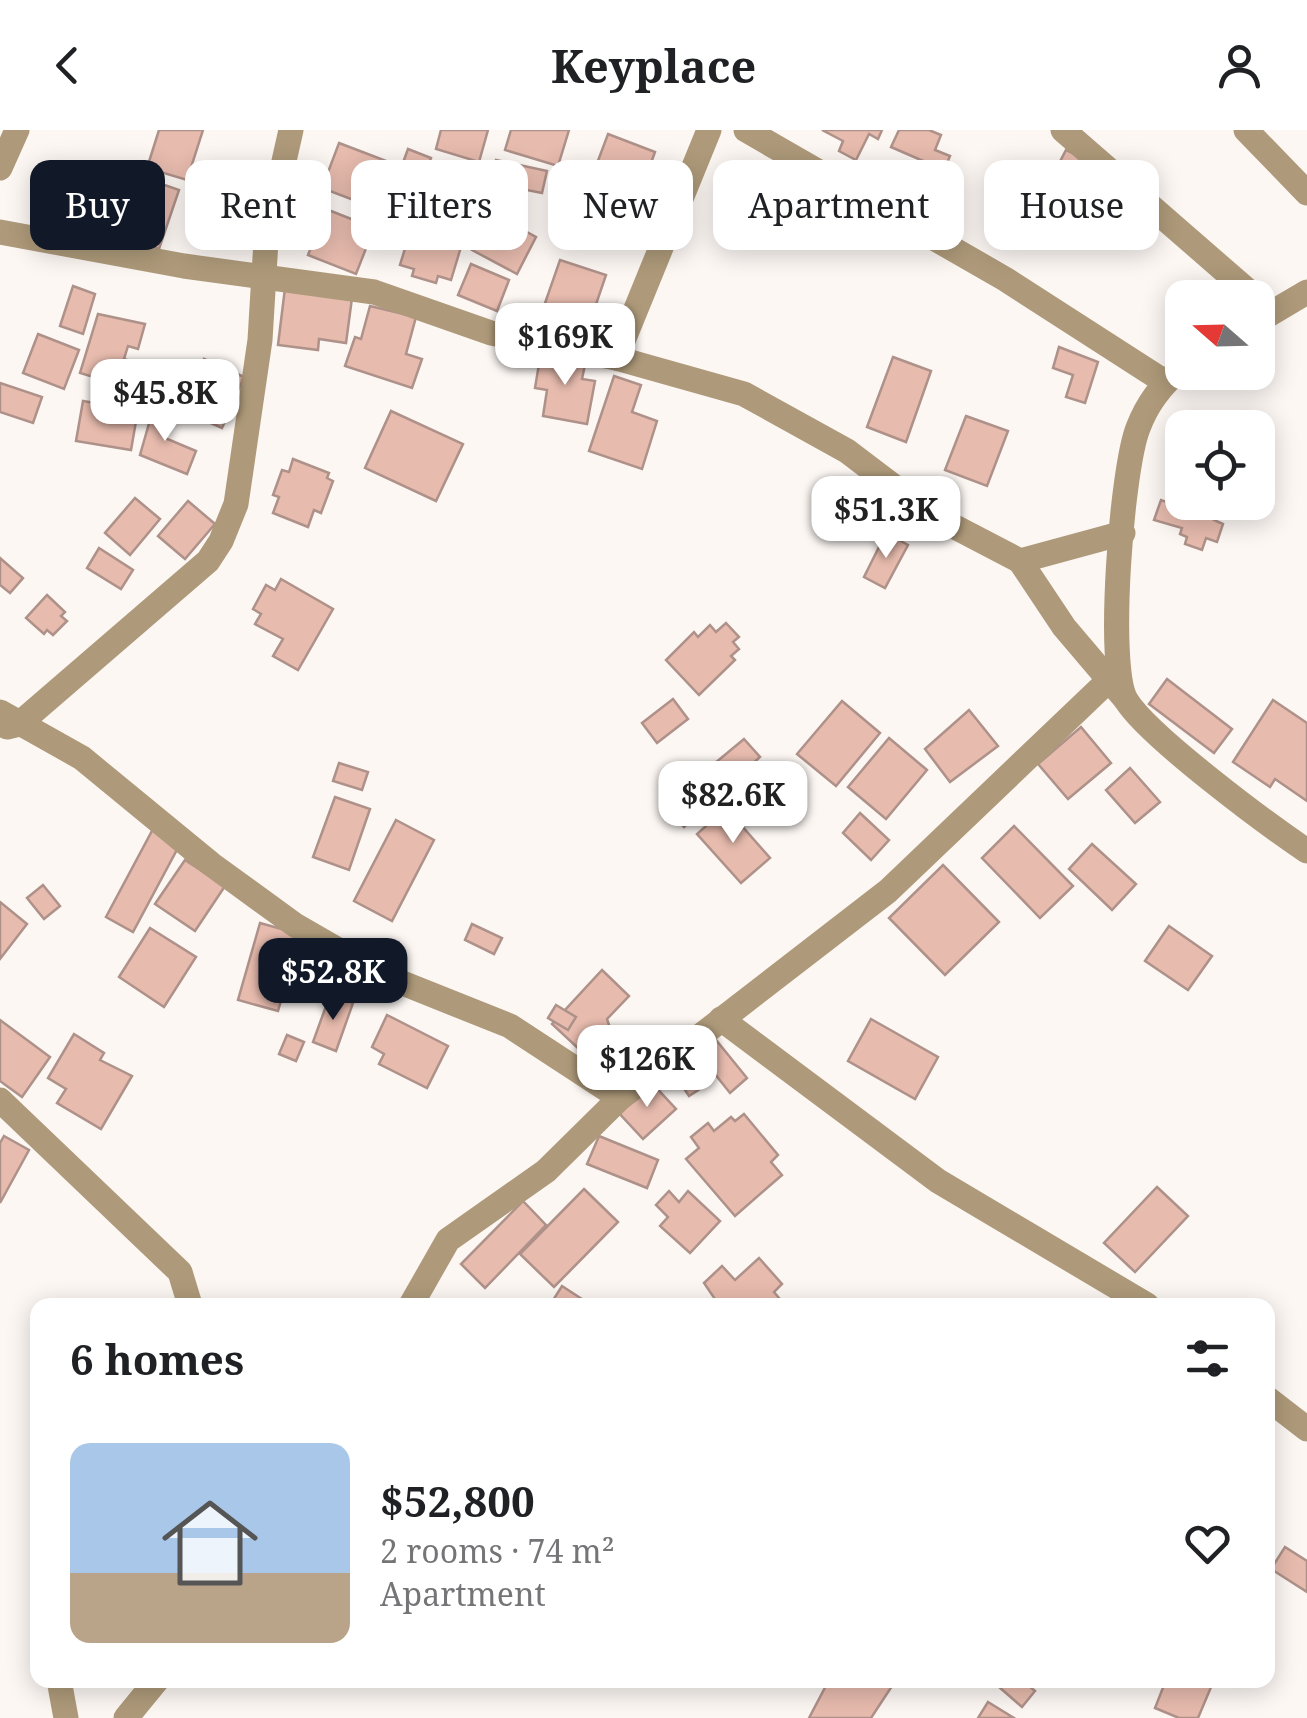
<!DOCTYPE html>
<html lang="en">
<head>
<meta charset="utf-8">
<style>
	body { margin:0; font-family:"Noto Serif",serif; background:#f6f6f6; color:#202124; height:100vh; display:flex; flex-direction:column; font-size:38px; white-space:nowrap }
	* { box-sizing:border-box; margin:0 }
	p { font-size:32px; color:#757577 }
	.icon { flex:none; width:55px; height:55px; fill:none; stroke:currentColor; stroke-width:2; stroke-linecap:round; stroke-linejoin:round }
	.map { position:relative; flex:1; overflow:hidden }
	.sheet { position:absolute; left:30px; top:1168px; width:1245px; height:390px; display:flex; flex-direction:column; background:#fff; border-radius:20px; box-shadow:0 5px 25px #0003 }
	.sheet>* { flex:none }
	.guide { position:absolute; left:30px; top:30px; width:1248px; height:90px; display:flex; gap:20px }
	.needle { width:65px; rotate:290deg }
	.tools { position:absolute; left:1165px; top:150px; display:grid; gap:20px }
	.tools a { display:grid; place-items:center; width:110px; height:110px; border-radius:20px; background:#fff; box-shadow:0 5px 25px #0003; font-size:50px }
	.price { position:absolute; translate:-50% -85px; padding:0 22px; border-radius:20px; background:#fff; color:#222; font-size:32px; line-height:65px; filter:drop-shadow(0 2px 5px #0008) }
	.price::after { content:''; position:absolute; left:50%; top:60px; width:30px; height:22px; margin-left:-15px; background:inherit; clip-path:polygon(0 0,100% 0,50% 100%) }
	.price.active { background:#111827; color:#fff }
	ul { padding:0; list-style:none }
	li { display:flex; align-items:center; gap:30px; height:250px; padding:0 40px }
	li+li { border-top:2px solid #e0e0e0 }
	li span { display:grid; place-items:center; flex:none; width:280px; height:200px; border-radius:20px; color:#555 }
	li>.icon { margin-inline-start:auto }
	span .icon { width:120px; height:120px; fill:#fffc; stroke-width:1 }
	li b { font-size:42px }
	h2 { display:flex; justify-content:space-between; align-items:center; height:120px; padding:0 40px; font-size:42px }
	.tag { padding:0 35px; border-radius:20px; background:#fff; box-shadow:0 5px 25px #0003; font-size:35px; line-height:90px }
	.tag.active { background:#111827; color:#fff }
	header { display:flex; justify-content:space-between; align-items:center; height:130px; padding:0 40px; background:#fff; font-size:45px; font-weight:700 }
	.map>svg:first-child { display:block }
	.building { fill:#e7bbae; stroke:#ae9189; stroke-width:2.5 }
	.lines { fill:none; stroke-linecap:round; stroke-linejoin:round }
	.minor { stroke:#ae9a7a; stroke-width:25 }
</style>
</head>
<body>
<header><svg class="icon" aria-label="back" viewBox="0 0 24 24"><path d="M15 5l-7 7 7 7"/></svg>Keyplace<svg class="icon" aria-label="person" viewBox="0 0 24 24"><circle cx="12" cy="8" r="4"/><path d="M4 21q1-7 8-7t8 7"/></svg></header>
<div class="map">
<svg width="1307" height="1588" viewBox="0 0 1307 1588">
	<rect width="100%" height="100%" fill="#fcf7f3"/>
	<g class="building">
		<polygon points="159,0 203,0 187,50 147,38"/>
		<polygon points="441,0 488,0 479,32 436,19"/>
		<polygon points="511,0 569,0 558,36 505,20"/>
		<polygon points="822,0 882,0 878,9 869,4 856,30 839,21 843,11"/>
		<polygon points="899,0 929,0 941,5 935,20 950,26 944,40 891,17"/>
		<polygon points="608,4 655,22 635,77 587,60"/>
		<polygon points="339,13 394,34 377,79 322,58"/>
		<polygon points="408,19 431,28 420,57 397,49"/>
		<polygon points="1066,20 1117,46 1087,104 1036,78"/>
		<polygon points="496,30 547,41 542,63 492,53"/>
		<polygon points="136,45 179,60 159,119 116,104"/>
		<polygon points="239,59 266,65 253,117 226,111"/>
		<polygon points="326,79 374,98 356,144 308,125"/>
		<polygon points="492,83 536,107 517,144 472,120"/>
		<polygon points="427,89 452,96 450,103 464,107 451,150 438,146 436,153 412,146 414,139 400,135 413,92 425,96"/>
		<polygon points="560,130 606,145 590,192 544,176"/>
		<polygon points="471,134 509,150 497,181 458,165"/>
		<polygon points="73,156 95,164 83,204 60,196"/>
		<polygon points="285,158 352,168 346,213 319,209 318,220 278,215"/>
		<polygon points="370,176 416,187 406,224 422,229 412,258 345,236 355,207 361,209"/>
		<polygon points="98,184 145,194 138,219 128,216 124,229 133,232 126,257 80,243"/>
		<polygon points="38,204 79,220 64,259 23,243"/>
		<polygon points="1059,217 1098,232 1085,273 1066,267 1073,245 1053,238"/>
		<polygon points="541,222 586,230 582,249 595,251 587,294 543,286 547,260 535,258"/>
		<polygon points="893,227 931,241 906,312 867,297"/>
		<polygon points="204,229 244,247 222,298 182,280"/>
		<polygon points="614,246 641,255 632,282 657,291 642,339 589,321"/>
		<polygon points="0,253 42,267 33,293 0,282"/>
		<polygon points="83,271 138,280 131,320 76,311"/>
		<polygon points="154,276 174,284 165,308 196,321 187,344 140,325"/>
		<polygon points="391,281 463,314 436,371 365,338"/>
		<polygon points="966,286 1008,301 987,356 945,340"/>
		<polygon points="293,329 329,343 327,348 333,351 321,383 314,380 308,397 273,383 279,367 273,365 282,340 289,342"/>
		<polygon points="1178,331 1182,333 1182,372 1250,372 1247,383 1220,374 1214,390 1223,394 1217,412 1206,408 1202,420 1185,414 1187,407 1180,404 1182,398 1154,390 1161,370 1175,375 1182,356 1171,352"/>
		<polygon points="135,368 160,389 130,425 105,403"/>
		<polygon points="188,371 215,394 185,429 158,406"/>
		<polygon points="886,403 908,415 885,458 864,447"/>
		<polygon points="99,418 133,440 121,459 87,438"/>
		<polygon points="0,428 23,448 10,463 0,455"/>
		<polygon points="281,449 333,479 298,540 273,526 283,509 255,494 261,484 253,479 266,455 275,460"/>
		<polygon points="47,465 65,482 61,486 67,491 53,505 47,500 44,504 26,488"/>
		<polygon points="726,493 739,507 733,512 739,519 731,526 735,530 699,565 666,530 694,502 698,507 710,495 716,502"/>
		<polygon points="1167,549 1232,599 1214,623 1149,574"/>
		<polygon points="673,569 688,589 657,613 642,593"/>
		<polygon points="1273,570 1307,593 1307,671 1275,649 1270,657 1233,632"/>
		<polygon points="842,571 880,603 836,656 797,624"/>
		<polygon points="969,580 998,616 950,652 925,619"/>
		<polygon points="1081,597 1111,633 1068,669 1038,634"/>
		<polygon points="889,608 927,640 886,689 848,657"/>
		<polygon points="744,609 760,627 715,668 707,659 687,674 679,663"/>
		<polygon points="339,633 368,642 362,660 333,651"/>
		<polygon points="1130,638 1160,672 1135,693 1106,660"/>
		<polygon points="335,667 370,679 349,740 313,727"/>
		<polygon points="678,671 694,688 684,697 669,680"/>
		<polygon points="726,678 770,728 741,753 697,704"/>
		<polygon points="860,683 889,710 871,730 843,703"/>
		<polygon points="396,690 434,710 392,791 354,771"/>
		<polygon points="1014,696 1073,756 1040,788 982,728"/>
		<polygon points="153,699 180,714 133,802 106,787"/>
		<polygon points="1092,714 1136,754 1112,780 1069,739"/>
		<polygon points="185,730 225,756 195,801 155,774"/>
		<polygon points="943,735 999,792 945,845 889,788"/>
		<polygon points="43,755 60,776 44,789 27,768"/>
		<polygon points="0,772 27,794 0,829"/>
		<polygon points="260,793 300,804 278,881 238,870"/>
		<polygon points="472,794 502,808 494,824 465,810"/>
		<polygon points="1169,796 1212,826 1188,860 1145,831"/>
		<polygon points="150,798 196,827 164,877 119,847"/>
		<polygon points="602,840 629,866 607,889 610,898 623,904 595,934 552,894"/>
		<polygon points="330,865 353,873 336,921 313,912"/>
		<polygon points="556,875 576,887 568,900 548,888"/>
		<polygon points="387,885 448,916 427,958 379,934 384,924 372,917"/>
		<polygon points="871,889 938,927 915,969 848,931"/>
		<polygon points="0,890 50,927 22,967 0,951"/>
		<polygon points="74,904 104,923 100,930 132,946 101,999 57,973 66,959 48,948"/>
		<polygon points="287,905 304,912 296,931 279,924"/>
		<polygon points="712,905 747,948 730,963 695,919"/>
		<polygon points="696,932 709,953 689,966 675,945"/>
		<polygon points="651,952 676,979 643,1009 618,982"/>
		<polygon points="744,984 778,1025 771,1032 782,1045 735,1086 686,1029 699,1018 691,1007 708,993 714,1001 731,987 735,991"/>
		<polygon points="4,1006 29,1020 0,1073 0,1013"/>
		<polygon points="599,1006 658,1030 647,1058 587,1034"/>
		<polygon points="1157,1057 1188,1086 1135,1142 1104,1113"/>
		<polygon points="584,1059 618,1092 554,1157 520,1124"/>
		<polygon points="669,1061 679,1072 688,1061 720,1091 690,1123 660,1096 668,1087 656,1075"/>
		<polygon points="523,1071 546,1095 485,1158 461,1134"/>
		<polygon points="759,1128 782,1154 774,1162 784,1174 719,1175 704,1153 722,1136 735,1150"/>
		<polygon points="562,1156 591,1175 550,1175"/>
		<polygon points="1285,1417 1307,1431 1307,1462 1271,1439"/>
		<polygon points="829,1550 896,1550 871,1588 809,1588"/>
		<polygon points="991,1550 1022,1550 1035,1561 1022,1577"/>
		<polygon points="1166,1550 1214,1550 1198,1588 1179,1588 1155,1578"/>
		<polygon points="988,1572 1014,1588 978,1588"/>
	</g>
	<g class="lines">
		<g class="minor">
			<polyline points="746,0 1005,149 1165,252"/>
			<polyline points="1063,0 1256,168"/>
			<polyline points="1246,0 1307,63"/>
			<polyline points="0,38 17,0"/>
			<polyline points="0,102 184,136 374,162 491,203 616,228 744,264 847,321 930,384 1020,431 1064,497 1126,570"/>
			<polyline points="1258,191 1307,162"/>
			<polyline points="616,228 709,0"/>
			<path d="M1182,238C1162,254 1147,274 1138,298C1122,338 1106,535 1126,570C1148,606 1268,695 1307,721"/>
			<polyline points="1020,431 1123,403"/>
			<polyline points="0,582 82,628 211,734 295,795 380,844 510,896 620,968"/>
			<polyline points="7,597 19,594 208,431 221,411 236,374 260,210 266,111 291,0"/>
			<polyline points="721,889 938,1051 1147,1175"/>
			<polyline points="0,970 180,1142 190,1175"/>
			<polyline points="411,1175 448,1110 546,1041 620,968 888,761 1109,550"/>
			<polyline points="1268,1269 1307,1299"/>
			<polyline points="59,1550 66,1588"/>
			<polyline points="126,1588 157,1550"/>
		</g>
	</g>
</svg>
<div class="tools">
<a><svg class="needle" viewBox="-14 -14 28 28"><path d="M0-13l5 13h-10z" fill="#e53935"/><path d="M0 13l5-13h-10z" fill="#757577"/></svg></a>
<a><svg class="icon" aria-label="locate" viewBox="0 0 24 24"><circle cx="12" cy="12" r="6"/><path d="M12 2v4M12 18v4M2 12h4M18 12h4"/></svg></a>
</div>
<b class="price" style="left:565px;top:258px">$169K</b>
<b class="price" style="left:165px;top:314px">$45.8K</b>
<b class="price" style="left:886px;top:431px">$51.3K</b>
<b class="price" style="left:733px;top:716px">$82.6K</b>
<b class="price active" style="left:333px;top:893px">$52.8K</b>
<b class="price" style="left:647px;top:980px">$126K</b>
<div class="guide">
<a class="tag active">Buy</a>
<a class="tag">Rent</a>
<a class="tag">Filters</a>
<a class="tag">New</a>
<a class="tag">Apartment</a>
<a class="tag">House</a>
</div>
<section class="sheet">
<h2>6 homes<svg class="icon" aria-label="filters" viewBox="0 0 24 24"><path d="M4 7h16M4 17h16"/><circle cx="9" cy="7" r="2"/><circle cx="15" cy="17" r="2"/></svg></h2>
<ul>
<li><span style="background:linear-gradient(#a9c7e8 65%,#b9a48a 0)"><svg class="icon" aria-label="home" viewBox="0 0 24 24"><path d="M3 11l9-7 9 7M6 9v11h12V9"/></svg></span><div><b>$52,800</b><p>2 rooms · 74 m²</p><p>Apartment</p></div><svg class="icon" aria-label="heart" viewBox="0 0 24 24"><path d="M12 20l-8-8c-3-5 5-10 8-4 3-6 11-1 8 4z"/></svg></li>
</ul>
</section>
</div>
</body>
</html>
